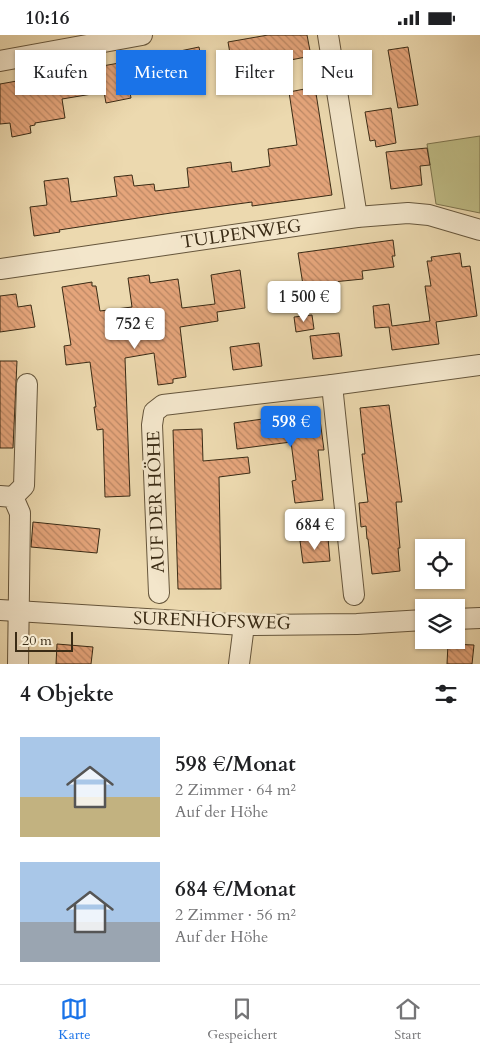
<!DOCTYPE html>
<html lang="de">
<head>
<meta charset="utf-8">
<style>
	body { margin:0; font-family:Cardo,serif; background:#f6f6f6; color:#202124; height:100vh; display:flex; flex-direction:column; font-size:19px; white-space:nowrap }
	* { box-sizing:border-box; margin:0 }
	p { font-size:16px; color:#757577 }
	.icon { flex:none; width:28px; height:28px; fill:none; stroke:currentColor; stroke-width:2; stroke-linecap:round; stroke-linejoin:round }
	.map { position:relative; height:629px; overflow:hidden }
	.drawer { display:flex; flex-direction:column; background:#fff; flex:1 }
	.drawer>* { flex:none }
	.hud { position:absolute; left:15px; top:15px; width:450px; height:45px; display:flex; gap:10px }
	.controls { position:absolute; left:415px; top:504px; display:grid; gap:10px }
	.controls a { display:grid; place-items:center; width:50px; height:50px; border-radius:0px; background:#fff; box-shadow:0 1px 4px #0004; font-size:25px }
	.scale { position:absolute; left:15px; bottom:12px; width:58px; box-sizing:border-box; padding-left:5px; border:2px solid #3a2b15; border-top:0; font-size:14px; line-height:18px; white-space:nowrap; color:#3a2b15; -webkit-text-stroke:4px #f3e6cb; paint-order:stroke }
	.price { position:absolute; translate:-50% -42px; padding:0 11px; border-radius:5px; background:#fff; color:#222; font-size:16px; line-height:32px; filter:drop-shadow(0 1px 2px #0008) }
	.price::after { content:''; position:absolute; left:50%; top:30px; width:15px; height:11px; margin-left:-8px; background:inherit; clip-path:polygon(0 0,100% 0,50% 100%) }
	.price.selected { background:#1a73e8; color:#fff }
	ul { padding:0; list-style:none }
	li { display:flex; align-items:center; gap:15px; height:125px; padding:0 20px }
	li span { display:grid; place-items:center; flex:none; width:140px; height:100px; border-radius:0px; color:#555 }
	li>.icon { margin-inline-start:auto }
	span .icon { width:60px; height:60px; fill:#fffc; stroke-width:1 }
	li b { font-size:21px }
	h2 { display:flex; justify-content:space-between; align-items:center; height:60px; padding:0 20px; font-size:21px }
	.tag { padding:0 18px; border-radius:0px; background:#fff; box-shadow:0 1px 4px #0004; font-size:18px; line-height:45px }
	.tag.selected { background:#1a73e8; color:#fff }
	.status { display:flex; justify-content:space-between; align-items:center; height:35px; padding:0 25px; background:#fff; direction:ltr }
	.status svg { height:14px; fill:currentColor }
	.dock { display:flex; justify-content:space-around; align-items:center; height:70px; border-top:1px solid #e0e0e0; background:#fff; font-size:14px; color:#757577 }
	.dock a { display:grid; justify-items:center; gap:2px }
	.dock .selected { color:#1a73e8 }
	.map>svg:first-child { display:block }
	.green { fill:#bfbd86; stroke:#7c744e }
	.building { fill:url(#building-back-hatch); stroke:#3a2b15 }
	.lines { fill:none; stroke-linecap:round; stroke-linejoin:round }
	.minor-casing { stroke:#66563c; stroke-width:22 }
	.minor { stroke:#f3e6cb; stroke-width:20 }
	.labels { text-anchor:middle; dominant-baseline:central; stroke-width:5; stroke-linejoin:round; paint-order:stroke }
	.street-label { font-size:18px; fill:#3a2b15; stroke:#f3e6cb }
</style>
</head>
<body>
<div class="status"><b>10:16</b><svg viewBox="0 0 49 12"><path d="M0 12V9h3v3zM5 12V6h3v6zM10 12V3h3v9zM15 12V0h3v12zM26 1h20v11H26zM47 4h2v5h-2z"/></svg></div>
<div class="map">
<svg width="480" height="629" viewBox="0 0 480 629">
	<defs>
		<pattern id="building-back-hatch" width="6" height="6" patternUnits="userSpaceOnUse" patternTransform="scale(1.25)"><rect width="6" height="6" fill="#e5a57b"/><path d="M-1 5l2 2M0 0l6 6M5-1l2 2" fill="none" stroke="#bb8764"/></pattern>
	</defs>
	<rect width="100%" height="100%" fill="#ecd9af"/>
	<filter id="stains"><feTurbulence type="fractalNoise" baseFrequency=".004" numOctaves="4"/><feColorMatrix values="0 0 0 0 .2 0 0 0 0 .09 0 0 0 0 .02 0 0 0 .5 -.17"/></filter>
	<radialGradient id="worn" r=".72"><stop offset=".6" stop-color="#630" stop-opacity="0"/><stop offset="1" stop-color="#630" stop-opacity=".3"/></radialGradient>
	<polygon class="green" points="480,101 480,178 436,169 427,109"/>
	<g class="building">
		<polygon points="268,0 307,0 311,21 270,29 272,40 235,47 228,7"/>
		<polygon points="199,12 204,38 129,52 131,63 106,68 104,57 62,64 65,83 35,88 35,90 30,91 31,98 12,102 10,88 0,89 0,49 142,24"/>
		<polygon points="408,12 418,70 398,73 388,15"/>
		<polygon points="315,52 332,160 252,171 252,167 171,178 59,195 60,197 34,201 30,172 47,170 44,146 68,143 71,167 117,161 114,142 132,140 134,151 154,149 155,156 189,152 187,133 231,127 232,137 270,131 268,114 297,110 289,57"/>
		<polygon points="391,73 396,108 376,112 375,105 370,106 365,77"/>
		<polygon points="427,113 430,130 420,131 422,150 391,154 386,117"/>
		<polygon points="393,205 395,221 392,221 394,232 362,236 363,244 303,250 298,218"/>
		<polygon points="460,218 462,232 470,231 477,281 436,287 439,309 392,315 389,292 375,293 373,271 389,269 392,291 430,286 425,251 431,251 427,226 432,226 431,222"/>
		<polygon points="240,235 245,273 217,277 218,286 180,292 186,342 173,344 173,348 158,350 154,318 125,323 130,461 105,462 103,394 97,395 94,372 96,372 90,327 66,330 64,311 71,310 62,252 92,247 92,251 96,251 100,276 132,272 128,243 149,240 150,248 178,244 182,273 215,269 211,240"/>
		<polygon points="16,259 18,272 31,270 35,292 0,297 0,261"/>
		<polygon points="312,280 314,294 296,297 294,282"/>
		<polygon points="339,298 342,321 313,324 310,301"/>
		<polygon points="259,308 262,331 233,335 230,312"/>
		<polygon points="0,326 17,326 13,413 0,413"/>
		<polygon points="389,370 402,467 396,467 400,513 398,513 400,536 372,539 368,504 367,504 366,491 361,492 359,468 368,467 362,419 365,419 360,373"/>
		<polygon points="319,377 324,415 318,415 323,465 295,468 292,446 296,445 291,407 237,414 234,388 306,378 306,379"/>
		<polygon points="202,394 203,426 248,422 250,438 219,442 221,554 178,554 173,395"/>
		<polygon points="33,487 100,494 97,518 31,512"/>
		<polygon points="328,503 330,526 303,528 300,506"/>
		<polygon points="57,609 93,612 91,629 56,629"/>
		<polygon points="448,609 474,610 472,629 447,629"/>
	</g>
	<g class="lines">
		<defs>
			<g id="minor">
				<polyline points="328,0 357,182"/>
				<polyline points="0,26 142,0"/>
				<polyline points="0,234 357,182 408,178 429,180 480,195"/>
				<polyline points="332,350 354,560"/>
				<polyline points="0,461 13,462 20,478 18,629"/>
				<polyline points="13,462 24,451 27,349"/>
				<polyline points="159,558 152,390 154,377 163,370 332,350 480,330"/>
				<polyline points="0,575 244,590 357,589 424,585"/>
				<polyline points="456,584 480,583"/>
				<polyline points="239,629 244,590"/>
			</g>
		</defs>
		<use href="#minor" class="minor-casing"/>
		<use href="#minor" class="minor"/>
	</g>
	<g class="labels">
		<g class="street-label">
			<text transform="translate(241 199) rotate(-8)">TULPENWEG</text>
			<text transform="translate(156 467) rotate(-92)">AUF DER HÖHE</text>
			<text transform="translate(212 586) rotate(2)">SURENHOFSWEG</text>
		</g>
	</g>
	<rect width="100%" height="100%" filter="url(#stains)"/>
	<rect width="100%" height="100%" fill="url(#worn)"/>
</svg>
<div class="controls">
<a><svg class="icon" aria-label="locate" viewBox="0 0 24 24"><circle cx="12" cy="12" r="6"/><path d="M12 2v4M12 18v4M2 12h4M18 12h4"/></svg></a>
<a><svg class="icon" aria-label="layers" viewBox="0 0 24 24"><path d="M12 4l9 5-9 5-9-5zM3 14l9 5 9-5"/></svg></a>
</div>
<div class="scale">20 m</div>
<b class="price" style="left:304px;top:288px">1 500 €</b>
<b class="price" style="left:135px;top:315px">752 €</b>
<b class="price selected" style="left:291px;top:413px">598 €</b>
<b class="price" style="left:315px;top:516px">684 €</b>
<div class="hud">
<a class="tag">Kaufen</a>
<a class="tag selected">Mieten</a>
<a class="tag">Filter</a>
<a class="tag">Neu</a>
</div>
</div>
<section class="drawer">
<h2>4 Objekte<svg class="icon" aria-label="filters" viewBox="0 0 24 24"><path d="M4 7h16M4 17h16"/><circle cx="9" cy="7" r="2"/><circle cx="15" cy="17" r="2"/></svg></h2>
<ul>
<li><span style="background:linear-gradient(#a9c7e8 60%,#c2b280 0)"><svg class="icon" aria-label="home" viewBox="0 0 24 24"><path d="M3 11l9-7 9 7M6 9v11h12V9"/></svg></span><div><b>598 €/Monat</b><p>2 Zimmer · 64 m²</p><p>Auf der Höhe</p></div></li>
<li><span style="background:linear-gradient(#a9c7e8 60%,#9aa5b1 0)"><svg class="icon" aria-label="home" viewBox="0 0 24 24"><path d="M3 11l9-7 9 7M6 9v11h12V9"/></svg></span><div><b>684 €/Monat</b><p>2 Zimmer · 56 m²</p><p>Auf der Höhe</p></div></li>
</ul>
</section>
<nav class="dock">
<a class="selected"><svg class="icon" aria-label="map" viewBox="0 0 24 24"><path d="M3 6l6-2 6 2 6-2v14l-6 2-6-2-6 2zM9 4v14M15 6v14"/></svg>Karte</a>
<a><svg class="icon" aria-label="saved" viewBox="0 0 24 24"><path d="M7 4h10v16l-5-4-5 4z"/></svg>Gespeichert</a>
<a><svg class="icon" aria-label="home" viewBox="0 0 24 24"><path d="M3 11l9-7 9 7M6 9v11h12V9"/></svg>Start</a>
</nav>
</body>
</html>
